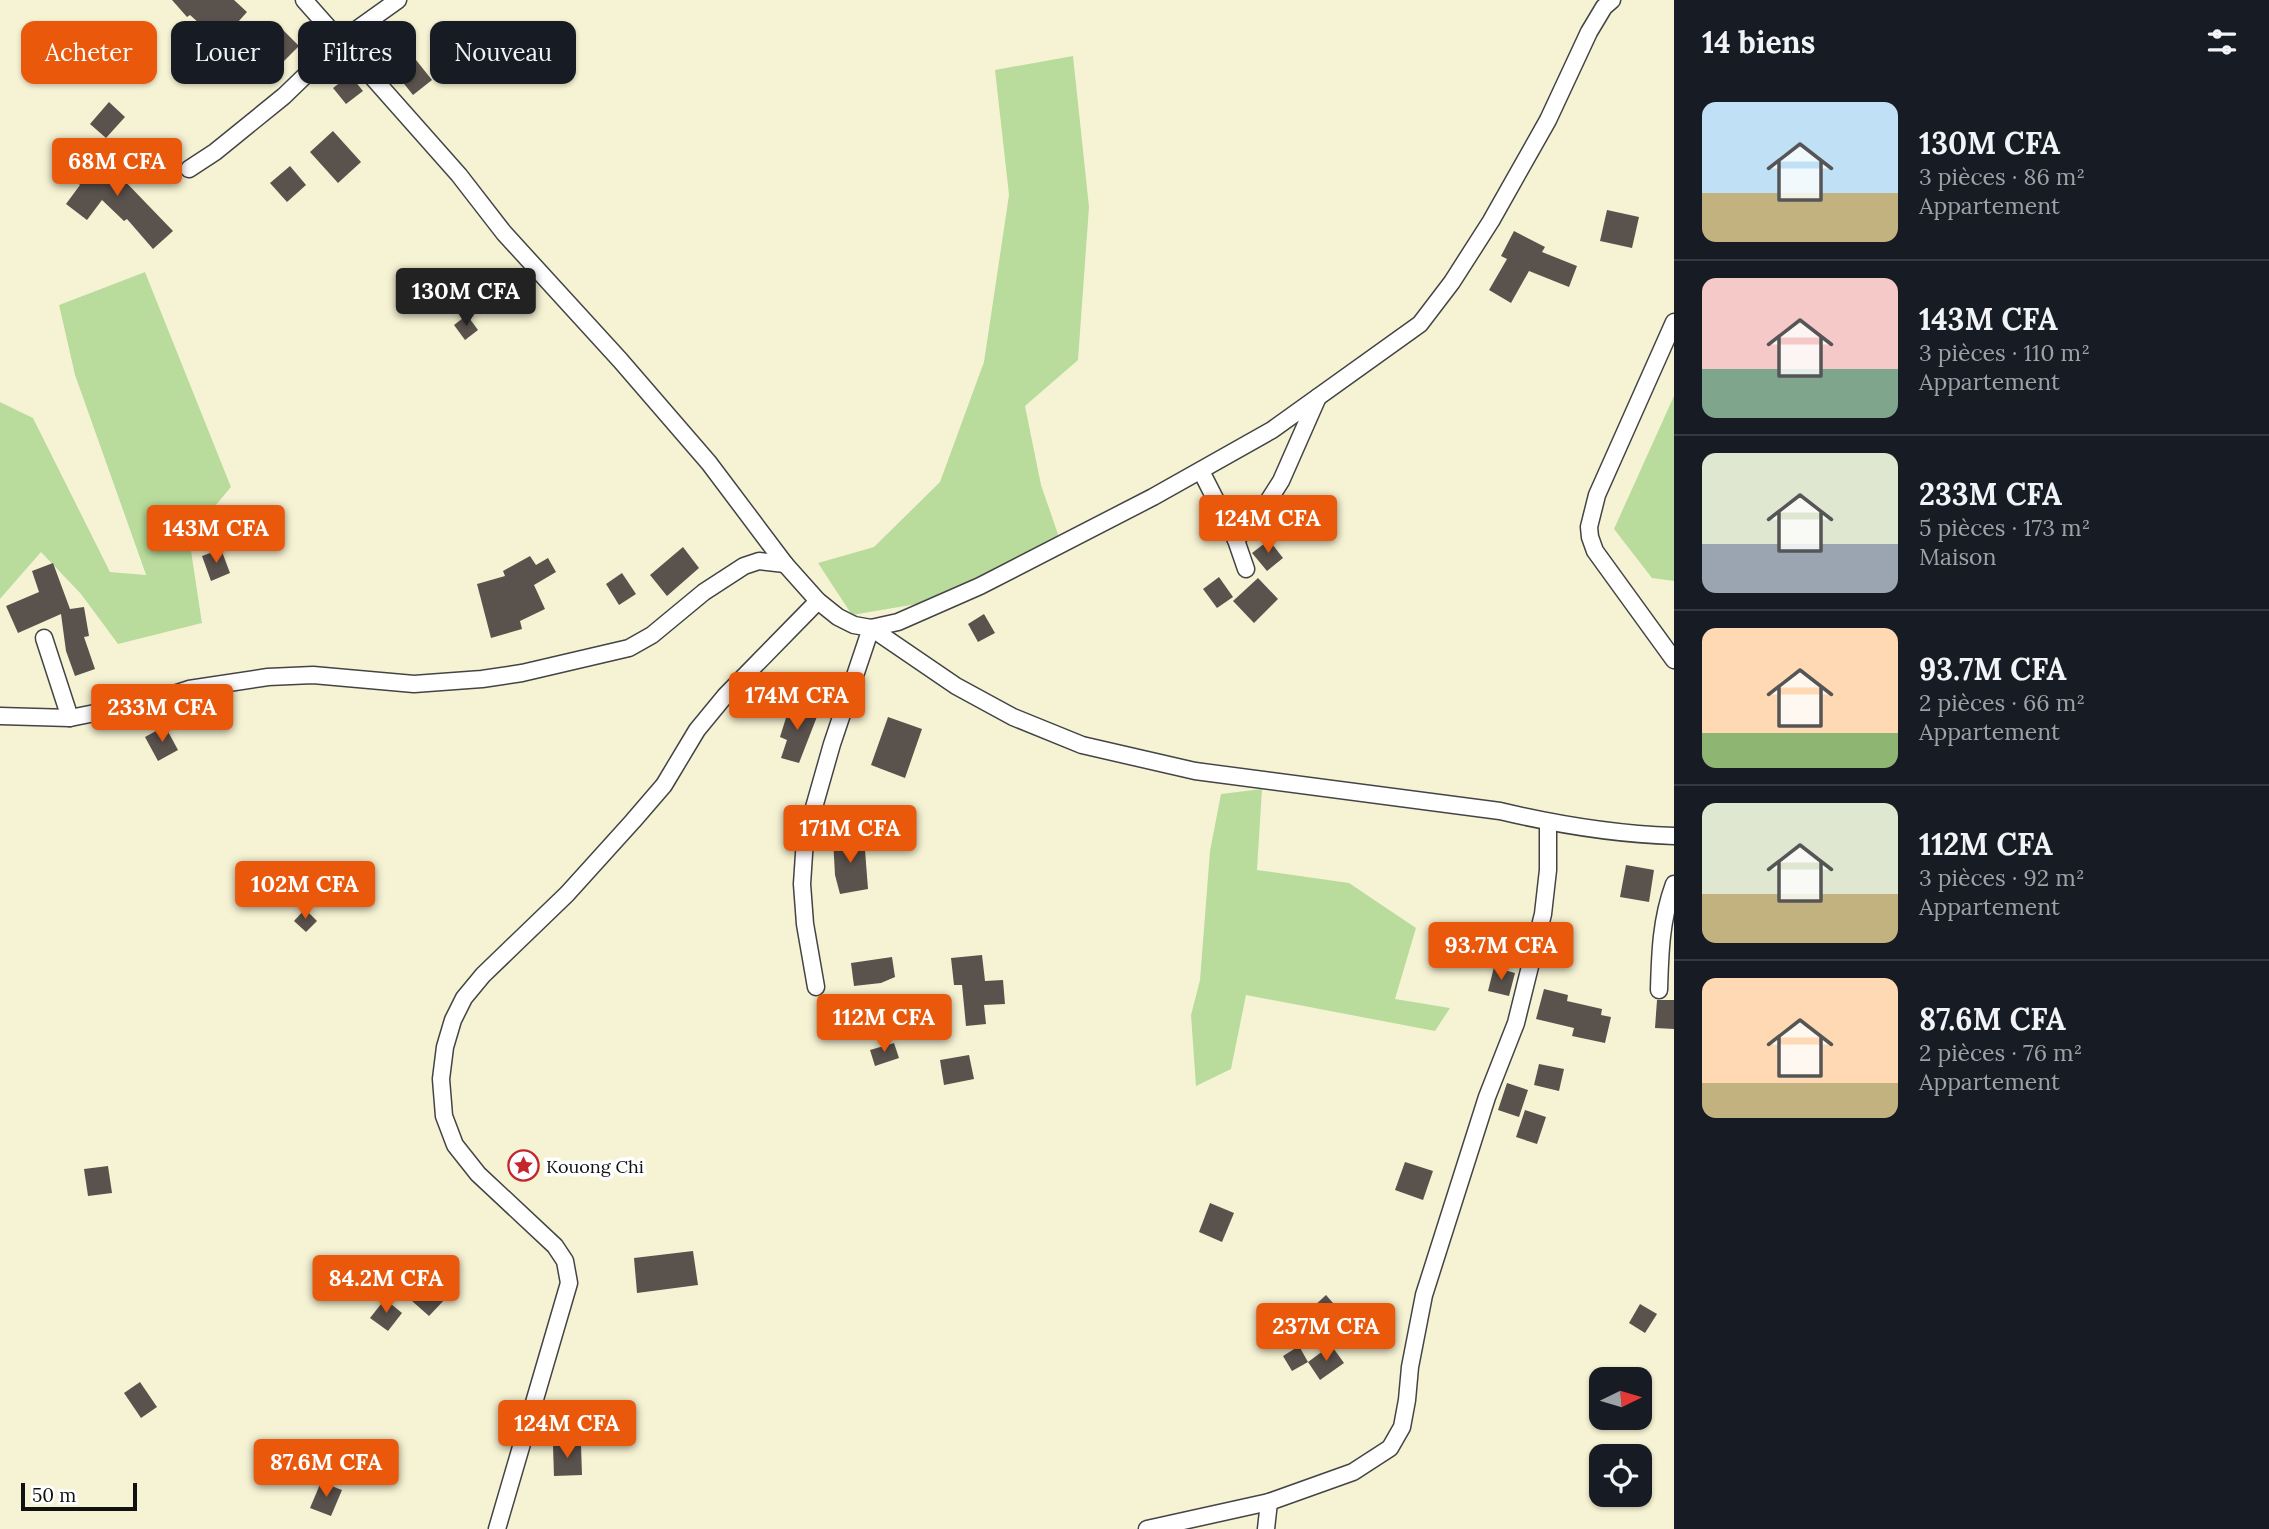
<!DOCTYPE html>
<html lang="fr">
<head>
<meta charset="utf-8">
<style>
	body { margin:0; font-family:Lora,serif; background:#20242c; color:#f1f3f6; height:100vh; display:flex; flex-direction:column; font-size:26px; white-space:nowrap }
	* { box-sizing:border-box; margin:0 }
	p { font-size:23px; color:#9ea1a6 }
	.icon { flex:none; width:38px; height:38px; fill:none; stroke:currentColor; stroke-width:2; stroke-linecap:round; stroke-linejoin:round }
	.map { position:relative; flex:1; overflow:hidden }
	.side { display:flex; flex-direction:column; background:#171b24; width:595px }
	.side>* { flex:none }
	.banner { position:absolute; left:21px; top:21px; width:665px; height:63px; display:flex; gap:14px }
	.needle { width:46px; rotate:85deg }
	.buttons { position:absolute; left:1589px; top:1367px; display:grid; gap:14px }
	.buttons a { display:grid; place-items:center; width:63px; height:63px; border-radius:14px; background:#171b24; box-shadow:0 2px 5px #0004; font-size:35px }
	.scale { position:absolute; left:21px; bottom:18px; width:116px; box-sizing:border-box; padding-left:7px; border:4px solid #111; border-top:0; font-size:19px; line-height:24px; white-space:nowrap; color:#111; -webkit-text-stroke:5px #fff; paint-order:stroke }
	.price { position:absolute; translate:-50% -60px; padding:0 16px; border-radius:7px; background:#ea580c; color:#fff; font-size:23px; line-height:46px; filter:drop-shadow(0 2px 4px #0008) }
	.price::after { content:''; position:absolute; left:50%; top:42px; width:21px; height:16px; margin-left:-10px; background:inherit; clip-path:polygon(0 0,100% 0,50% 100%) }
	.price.active { background:#222; color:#fff }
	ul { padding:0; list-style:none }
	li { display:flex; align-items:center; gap:21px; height:175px; padding:0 28px }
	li+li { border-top:2px solid #363941 }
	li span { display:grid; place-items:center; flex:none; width:196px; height:140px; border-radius:14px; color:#555 }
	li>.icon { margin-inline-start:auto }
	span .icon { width:84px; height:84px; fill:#fffc; stroke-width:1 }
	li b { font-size:30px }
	h2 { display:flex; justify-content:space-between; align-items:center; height:84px; padding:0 28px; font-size:30px }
	.pill { padding:0 24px; border-radius:14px; background:#171b24; box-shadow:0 2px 5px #0004; font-size:24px; line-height:63px }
	.pill.active { background:#ea580c; color:#fff }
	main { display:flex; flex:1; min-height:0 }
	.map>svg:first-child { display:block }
	.farmland { fill:#f6f3d4; fill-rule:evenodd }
	.forest { fill:#b9dc9c }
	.building { fill:#5a524d }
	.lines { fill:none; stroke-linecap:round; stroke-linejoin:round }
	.minor-casing { stroke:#444; stroke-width:19 }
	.minor { stroke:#fff; stroke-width:16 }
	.labels { text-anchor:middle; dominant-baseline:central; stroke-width:7; stroke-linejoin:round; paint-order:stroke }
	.poi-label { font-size:18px; fill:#111; stroke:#fff; text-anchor:start }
</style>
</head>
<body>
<main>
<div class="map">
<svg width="1674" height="1529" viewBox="0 0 1674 1529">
	<rect width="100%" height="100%" fill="#fffdf5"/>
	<path class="farmland" d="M0,0H1674V1529H0V599L41,551L81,594L202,622L189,537L231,487L145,272L59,305L75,375L146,576L110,572L33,418L0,402ZM1601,1379H1640V1418H1601ZM1601,1456H1640V1494H1601Z"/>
	<g class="forest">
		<polygon points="1073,56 1089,207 1078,360 1025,406 1041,485 1061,543 946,599 852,615 818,563 874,547 940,482 984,362 1009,195 995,70"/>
		<polygon points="145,272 231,487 189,537 202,623 118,644 81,594 41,552 0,599 0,402 33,418 110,572 146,575 75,375 59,305"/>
		<polygon points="1674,396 1674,581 1652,578 1614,529"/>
		<polygon points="1262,789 1257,870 1349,883 1416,928 1395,999 1450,1008 1435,1031 1246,995 1231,1069 1196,1086 1191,1015 1200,980 1210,851 1221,794"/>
	</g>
	<g class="building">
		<polygon points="172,0 234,0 247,12 220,42 190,15 187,17"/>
		<polygon points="279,26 299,46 281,64 261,44"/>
		<polygon points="412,55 432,80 413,95 393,70"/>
		<polygon points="350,75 363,91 346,104 333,88"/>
		<polygon points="109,102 125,117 106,138 90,124"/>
		<polygon points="333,131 361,162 338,183 310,152"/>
		<polygon points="110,146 127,160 117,173 173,231 153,249 127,219 124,221 102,200 87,220 66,204 80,185 78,183"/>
		<polygon points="290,166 306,185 287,202 270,183"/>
		<polygon points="1607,210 1639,217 1632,248 1600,241"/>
		<polygon points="1514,231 1545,247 1542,252 1577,266 1569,287 1529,271 1511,303 1489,290 1507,259 1501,256"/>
		<polygon points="467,315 478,330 465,340 454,325"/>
		<polygon points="1269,540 1283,558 1267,571 1252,553"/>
		<polygon points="683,547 699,568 667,596 650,575"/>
		<polygon points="221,549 230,573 211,581 202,556"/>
		<polygon points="530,556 536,565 548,558 556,572 534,585 545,609 520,621 522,629 491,638 477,584 505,576 503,571"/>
		<polygon points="53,563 70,609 84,607 89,636 84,637 95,669 75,676 66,651 61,614 18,633 6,606 39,592 32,571"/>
		<polygon points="622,573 636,594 619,605 606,584"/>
		<polygon points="1219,577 1233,597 1217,608 1203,589"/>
		<polygon points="1258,578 1278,599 1254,623 1233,601"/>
		<polygon points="984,614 995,633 978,642 968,624"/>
		<polygon points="790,705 818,714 799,763 781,758 787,740 780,737"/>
		<polygon points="888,717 922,729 905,778 871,765"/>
		<polygon points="165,726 178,750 158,761 145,737"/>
		<polygon points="864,837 868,889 840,894 835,875 833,839"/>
		<polygon points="1626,865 1654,870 1649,902 1620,897"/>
		<polygon points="305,909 317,921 306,932 294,921"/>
		<polygon points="982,955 985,981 1003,980 1005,1004 984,1005 986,1024 966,1026 962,985 954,985 951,958"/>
		<polygon points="892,957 895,977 881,983 854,986 851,963"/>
		<polygon points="1494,967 1515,973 1509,996 1488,991"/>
		<polygon points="1544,989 1568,995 1567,1001 1602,1009 1601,1015 1611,1017 1605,1043 1572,1036 1574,1028 1536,1019"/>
		<polygon points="1657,1000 1674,1000 1674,1029 1655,1028"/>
		<polygon points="894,1043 899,1058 875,1066 870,1050"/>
		<polygon points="969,1055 974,1079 944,1085 940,1060"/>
		<polygon points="1539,1064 1564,1069 1559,1091 1534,1085"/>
		<polygon points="1507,1083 1528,1090 1519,1117 1498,1110"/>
		<polygon points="1525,1110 1546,1117 1537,1144 1516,1137"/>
		<polygon points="1405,1162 1433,1171 1423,1200 1395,1190"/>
		<polygon points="108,1166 112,1193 88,1196 84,1169"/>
		<polygon points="1210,1203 1234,1213 1222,1242 1199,1232"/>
		<polygon points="693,1251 698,1285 637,1293 634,1258"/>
		<polygon points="432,1280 448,1296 429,1316 412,1301"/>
		<polygon points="1326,1295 1340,1311 1326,1324 1312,1308"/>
		<polygon points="385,1299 402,1313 388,1331 370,1318"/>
		<polygon points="1640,1304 1657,1314 1645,1333 1629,1323"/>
		<polygon points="1331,1345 1344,1363 1320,1380 1308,1362"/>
		<polygon points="1299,1346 1308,1362 1292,1371 1283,1356"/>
		<polygon points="140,1382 157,1407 141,1418 124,1393"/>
		<polygon points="581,1445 582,1475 554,1476 553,1446"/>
		<polygon points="321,1482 342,1490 331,1516 310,1508"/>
	</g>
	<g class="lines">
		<defs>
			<g id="minor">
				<polyline points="304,0 459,175 504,233 620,360 709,463 785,564 818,601 838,617 854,625 871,628 898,622 980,586 1153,497 1272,430 1420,324 1452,282 1491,221 1548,120 1589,32 1604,7 1612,0"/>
				<polyline points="189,169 215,152 284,96 342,40 398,0"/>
				<polyline points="1674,322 1597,495 1589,527 1590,537 1595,551 1674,660"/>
				<polyline points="1201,471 1236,540 1246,569"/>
				<polyline points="1236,540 1265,506 1281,481 1318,397"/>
				<polyline points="44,638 70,718"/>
				<polyline points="0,716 70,718 149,702 189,689 268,677 313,675 414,684 482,679 522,673 629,648 652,635 704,592 744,566 759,561 785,564"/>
				<path d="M816,987L805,924L802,884L805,839L832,744L871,628L956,686L1013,717L1082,745L1195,771L1500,811C1559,825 1613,834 1674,836"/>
				<path d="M1659,990C1660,953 1661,919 1674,884"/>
				<polyline points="497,1529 569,1283 565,1261 555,1246 478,1174 455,1145 444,1116 441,1079 445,1047 453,1020 464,998 483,975 567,894 633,821 664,785 697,730 725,696 818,601"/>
				<polyline points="1147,1529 1269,1502 1353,1472 1390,1448 1402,1427 1407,1400 1410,1367 1424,1295 1487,1097 1516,1023 1543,914 1548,870 1548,822"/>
				<polyline points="1266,1529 1269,1502"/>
			</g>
		</defs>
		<use href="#minor" class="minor-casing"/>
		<use href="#minor" class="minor"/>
	</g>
	<defs>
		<symbol id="sight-ring" viewBox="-11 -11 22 22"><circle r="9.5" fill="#fff" stroke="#c4262e" stroke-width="1.5"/><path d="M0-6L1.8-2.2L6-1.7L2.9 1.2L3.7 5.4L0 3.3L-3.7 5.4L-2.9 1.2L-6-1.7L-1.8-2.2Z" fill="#c4262e"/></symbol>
	</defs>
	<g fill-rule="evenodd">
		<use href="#sight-ring" x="506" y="1148" width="35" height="35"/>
	</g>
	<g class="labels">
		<g class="poi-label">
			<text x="546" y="1166">Kouong Chi</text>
		</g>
	</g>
</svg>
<div class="buttons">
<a><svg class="needle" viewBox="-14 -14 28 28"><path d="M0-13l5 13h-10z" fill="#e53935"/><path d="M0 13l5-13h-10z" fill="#9ea1a6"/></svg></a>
<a><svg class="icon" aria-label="locate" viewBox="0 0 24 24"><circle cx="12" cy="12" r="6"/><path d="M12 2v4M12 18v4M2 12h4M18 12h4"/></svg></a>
</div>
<div class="scale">50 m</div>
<b class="price" style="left:117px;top:198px">68M CFA</b>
<b class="price active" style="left:466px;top:328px">130M CFA</b>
<b class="price" style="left:1268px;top:555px">124M CFA</b>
<b class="price" style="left:216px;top:565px">143M CFA</b>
<b class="price" style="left:797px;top:732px">174M CFA</b>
<b class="price" style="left:162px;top:744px">233M CFA</b>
<b class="price" style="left:850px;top:865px">171M CFA</b>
<b class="price" style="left:305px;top:921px">102M CFA</b>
<b class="price" style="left:1501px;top:982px">93.7M CFA</b>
<b class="price" style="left:884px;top:1054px">112M CFA</b>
<b class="price" style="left:386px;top:1315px">84.2M CFA</b>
<b class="price" style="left:1326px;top:1363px">237M CFA</b>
<b class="price" style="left:567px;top:1460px">124M CFA</b>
<b class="price" style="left:326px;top:1499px">87.6M CFA</b>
<div class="banner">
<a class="pill active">Acheter</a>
<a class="pill">Louer</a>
<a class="pill">Filtres</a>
<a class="pill">Nouveau</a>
</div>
</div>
<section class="side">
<h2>14 biens<svg class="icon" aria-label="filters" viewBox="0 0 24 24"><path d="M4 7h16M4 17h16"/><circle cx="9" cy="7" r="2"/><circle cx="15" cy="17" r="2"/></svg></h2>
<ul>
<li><span style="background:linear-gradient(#bfe0f5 65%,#c2b280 0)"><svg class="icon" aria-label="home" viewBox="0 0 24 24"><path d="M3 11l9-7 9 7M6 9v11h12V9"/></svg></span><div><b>130M CFA</b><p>3 pièces · 86 m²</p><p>Appartement</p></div></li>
<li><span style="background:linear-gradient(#f6c9c9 65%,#7fa58c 0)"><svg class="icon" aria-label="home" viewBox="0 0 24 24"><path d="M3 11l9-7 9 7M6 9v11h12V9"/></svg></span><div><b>143M CFA</b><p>3 pièces · 110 m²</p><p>Appartement</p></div></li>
<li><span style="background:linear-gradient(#dfe7d0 65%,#9aa5b1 0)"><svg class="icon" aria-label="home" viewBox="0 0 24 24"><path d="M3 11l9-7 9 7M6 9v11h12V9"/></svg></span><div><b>233M CFA</b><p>5 pièces · 173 m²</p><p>Maison</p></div></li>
<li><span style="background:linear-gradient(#ffd9b3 75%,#8fb573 0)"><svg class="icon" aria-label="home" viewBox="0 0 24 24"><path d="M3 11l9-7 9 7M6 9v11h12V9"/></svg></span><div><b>93.7M CFA</b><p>2 pièces · 66 m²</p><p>Appartement</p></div></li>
<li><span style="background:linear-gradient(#dfe7d0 65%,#c2b280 0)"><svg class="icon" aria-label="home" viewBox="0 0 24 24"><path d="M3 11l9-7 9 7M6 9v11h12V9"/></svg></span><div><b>112M CFA</b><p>3 pièces · 92 m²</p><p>Appartement</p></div></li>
<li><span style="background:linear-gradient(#ffd9b3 75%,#c2b280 0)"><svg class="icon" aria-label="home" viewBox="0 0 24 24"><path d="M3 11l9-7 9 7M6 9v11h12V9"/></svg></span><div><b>87.6M CFA</b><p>2 pièces · 76 m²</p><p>Appartement</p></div></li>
</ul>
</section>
</main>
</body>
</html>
